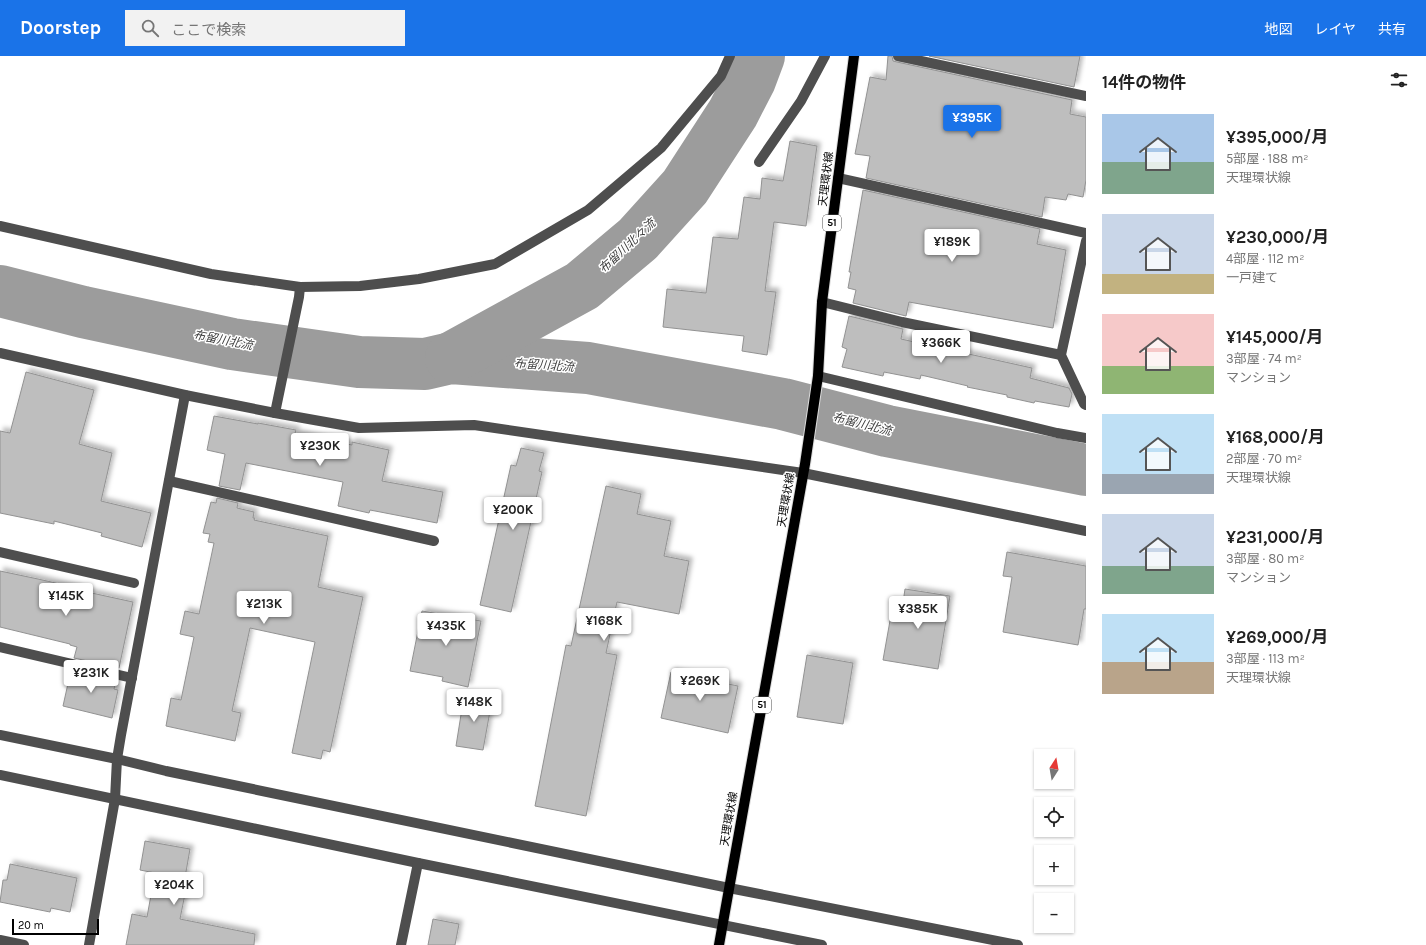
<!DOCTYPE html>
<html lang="ja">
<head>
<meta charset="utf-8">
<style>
	body { margin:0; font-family:Karla,"Noto Sans JP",sans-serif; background:#f2f2f2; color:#222; height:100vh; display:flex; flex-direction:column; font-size:15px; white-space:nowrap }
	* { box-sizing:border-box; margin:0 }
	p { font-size:13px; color:#767676 }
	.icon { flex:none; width:22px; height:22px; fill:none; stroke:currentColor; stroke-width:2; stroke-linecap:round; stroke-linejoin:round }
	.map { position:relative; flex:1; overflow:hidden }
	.drawer { display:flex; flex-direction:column; background:#fff; width:340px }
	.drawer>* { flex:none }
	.needle { width:26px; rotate:11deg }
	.tools { position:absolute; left:1034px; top:693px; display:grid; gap:8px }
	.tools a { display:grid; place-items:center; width:40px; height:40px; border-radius:0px; background:#fff; box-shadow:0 1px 3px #0004; font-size:20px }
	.scale { position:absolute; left:12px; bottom:10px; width:87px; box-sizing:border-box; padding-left:4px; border:2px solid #000; border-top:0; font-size:11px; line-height:14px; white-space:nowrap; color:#000; -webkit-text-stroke:3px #fff; paint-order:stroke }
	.price { position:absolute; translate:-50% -34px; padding:0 9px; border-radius:4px; background:#fff; color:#222; font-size:13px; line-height:26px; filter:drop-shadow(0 1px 2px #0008) }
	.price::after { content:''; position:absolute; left:50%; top:24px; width:12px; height:9px; margin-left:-6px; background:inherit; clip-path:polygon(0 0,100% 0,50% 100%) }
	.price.current { background:#1a73e8; color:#fff }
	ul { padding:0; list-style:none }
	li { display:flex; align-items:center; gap:12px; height:100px; padding:0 16px }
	li span { display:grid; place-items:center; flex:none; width:112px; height:80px; border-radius:0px; color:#555 }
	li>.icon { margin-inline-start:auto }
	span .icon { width:48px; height:48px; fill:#fffc; stroke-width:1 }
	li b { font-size:17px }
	h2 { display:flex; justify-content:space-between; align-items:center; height:48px; padding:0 16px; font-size:17px }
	header { display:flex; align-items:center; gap:24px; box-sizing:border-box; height:56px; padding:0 20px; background:#1a73e8; color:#fff }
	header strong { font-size:19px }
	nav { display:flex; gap:22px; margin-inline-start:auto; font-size:14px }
	.search { width:280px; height:36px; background:#f2f2f2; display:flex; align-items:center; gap:10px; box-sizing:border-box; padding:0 14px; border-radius:0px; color:#767676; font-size:15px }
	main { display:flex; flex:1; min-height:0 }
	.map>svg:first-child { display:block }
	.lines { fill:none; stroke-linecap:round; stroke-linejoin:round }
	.river { stroke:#9c9c9c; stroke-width:52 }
	.building { fill:#bebebe; stroke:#929292; filter:url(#shadow) }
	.major-casing { stroke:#dbdbdb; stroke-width:12 }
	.minor { stroke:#4e4e4e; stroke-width:10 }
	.major { stroke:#000; stroke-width:10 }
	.labels { text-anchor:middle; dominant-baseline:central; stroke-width:3; stroke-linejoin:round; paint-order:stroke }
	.shield { fill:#fff; stroke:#4c4c4c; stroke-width:1 }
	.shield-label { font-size:10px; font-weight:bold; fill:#000 }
	.street-label { font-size:11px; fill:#000; stroke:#fff }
	.water-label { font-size:12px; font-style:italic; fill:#3d3d3d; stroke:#fff }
</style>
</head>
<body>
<header>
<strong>Doorstep</strong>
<div class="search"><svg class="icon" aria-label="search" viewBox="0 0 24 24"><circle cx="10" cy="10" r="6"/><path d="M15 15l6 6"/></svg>ここで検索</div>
<nav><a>地図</a><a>レイヤ</a><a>共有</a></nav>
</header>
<main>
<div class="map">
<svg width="1086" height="889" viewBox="0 0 1086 889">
	<defs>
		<filter id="shadow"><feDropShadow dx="3.5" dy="-3.5" stdDeviation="2" flood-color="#0004"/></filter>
	</defs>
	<rect width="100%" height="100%" fill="#fff"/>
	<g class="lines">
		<g class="river">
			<polyline points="0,235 83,256 232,288 359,306 425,308 451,302 588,312 783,348 887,375 1086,414"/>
			<polyline points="451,302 582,230 638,183 685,131 733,57 750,24 759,0"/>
		</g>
	</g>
	<g class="building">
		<polygon points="888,0 892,0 893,5 897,6 1072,44 1070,58 1086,61 1086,124 1083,141 1068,138 1066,144 1045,141 1042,161 866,122 870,100 855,98 870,21 886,24"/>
		<polygon points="929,0 1080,0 1074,31"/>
		<polygon points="790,85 817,90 806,170 774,166 765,235 776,236 767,299 742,295 744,280 663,271 667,233 706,237 713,181 738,183 744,141 760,143 762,122 783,125"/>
		<polygon points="863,134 1040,173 1037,188 1066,194 1053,272 909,246 906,260 853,247 856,234 848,232 851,216 849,216"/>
		<polygon points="849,260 903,273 901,283 1032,312 1030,322 1069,332 1072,338 1069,351 1035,345 1034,347 1007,341 1007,339 967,331 968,330 921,319 920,323 884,316 883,320 842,311 847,293 842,291"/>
		<polygon points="26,316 94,334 79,388 112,397 101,445 151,457 142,491 101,480 102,477 54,465 54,468 0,457 0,375 10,377"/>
		<polygon points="214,360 258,368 258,367 296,374 295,377 352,389 352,386 389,394 382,425 443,436 437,467 370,454 369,457 338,450 343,426 246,407 240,434 219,430 225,398 207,394"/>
		<polygon points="521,392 544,397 539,415 542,416 511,556 480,549 511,409 516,410"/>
		<polygon points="606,430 641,438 637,458 671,465 664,500 689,505 679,558 617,546 606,597 617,599 586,760 535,750 566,589 571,590"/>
		<polygon points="217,442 238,447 237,452 254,456 253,462 255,462 254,464 328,480 318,531 363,541 330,696 323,694 321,703 292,697 315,586 250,572 232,655 241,657 235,685 166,670 171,642 181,644 194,581 180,578 185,555 199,558 214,487 208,486 210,478 203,477 211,446 216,447"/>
		<polygon points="1007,496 1086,510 1086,553 1084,553 1078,589 1003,576 1012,521 1003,520"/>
		<polygon points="0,515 38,523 78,532 78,534 133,546 119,612 74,602 77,591 70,589 70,588 0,571"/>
		<polygon points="905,533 950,540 938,613 883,604 891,559 901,560"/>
		<polygon points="422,555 481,565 468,631 442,625 443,621 410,615"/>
		<polygon points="807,599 853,607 843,668 797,661"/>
		<polygon points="71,614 116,625 114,633 118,634 112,662 63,650"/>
		<polygon points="671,616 738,630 728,677 661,662"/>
		<polygon points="464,640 492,644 483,694 456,690"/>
		<polygon points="145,785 190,793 183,833 186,833 180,863 255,878 254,889 126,889 132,858 147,861 155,817 140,814"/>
		<polygon points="10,808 77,822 70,856 51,852 50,856 0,846 3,824 7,824"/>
		<polygon points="433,863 459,868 455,889 428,889"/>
	</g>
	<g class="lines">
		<defs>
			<polyline id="major" points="719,889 805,408 818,320 822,246 854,0"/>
		</defs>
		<use href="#major" class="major-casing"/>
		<g class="minor">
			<polyline points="898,0 1086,40"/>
			<polyline points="759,106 801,45 825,0"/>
			<polyline points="838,122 1086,177"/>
			<polyline points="0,170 211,218 300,231 360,230 419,223 495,208 588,154 661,92 721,20 730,0"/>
			<polyline points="1086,185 1061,299 1084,348 1086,349"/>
			<polyline points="822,246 902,266 1061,299"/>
			<polyline points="0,297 185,339 275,357 359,372 474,369 803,417 1086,475"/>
			<polyline points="818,320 1057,377 1086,382"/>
			<polyline points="275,357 299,241 300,231"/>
			<polyline points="169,425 434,485"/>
			<polyline points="0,496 134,527"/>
			<polyline points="0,591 132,622"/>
			<polyline points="0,679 117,703 166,715 729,832 1018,889"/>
			<polyline points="0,719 418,807 822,889"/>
			<polyline points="0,884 24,889"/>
			<polyline points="89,889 115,743 117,703 121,679 185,339"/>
			<polyline points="401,889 418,807"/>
		</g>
		<use href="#major" class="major"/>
	</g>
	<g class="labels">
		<g class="shield">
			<rect x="823" y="159" width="18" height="16" rx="3"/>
			<rect x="753" y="641" width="18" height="16" rx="3"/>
		</g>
		<g class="shield-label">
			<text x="832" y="167">51</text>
			<text x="762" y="649">51</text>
		</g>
		<g class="street-label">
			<text transform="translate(826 123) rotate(-83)">天理環状線</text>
			<text transform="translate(786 444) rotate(-80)">天理環状線</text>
			<text transform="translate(729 763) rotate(-80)">天理環状線</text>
		</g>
		<g class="water-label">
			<text transform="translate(627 190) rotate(-43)">布留川北々流</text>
			<text transform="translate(223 284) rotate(11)">布留川北流</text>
			<text transform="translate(544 309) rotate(4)">布留川北流</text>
			<text transform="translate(862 368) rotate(14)">布留川北流</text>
		</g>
	</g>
</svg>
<div class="tools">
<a><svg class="needle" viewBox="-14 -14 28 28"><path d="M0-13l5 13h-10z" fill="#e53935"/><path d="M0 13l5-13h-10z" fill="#767676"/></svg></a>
<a><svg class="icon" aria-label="locate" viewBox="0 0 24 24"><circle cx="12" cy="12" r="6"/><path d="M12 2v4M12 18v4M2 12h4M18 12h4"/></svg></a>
<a>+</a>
<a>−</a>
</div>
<div class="scale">20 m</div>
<b class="price current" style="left:972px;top:83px">¥395K</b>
<b class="price" style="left:952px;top:207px">¥189K</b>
<b class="price" style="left:941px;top:308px">¥366K</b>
<b class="price" style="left:320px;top:411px">¥230K</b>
<b class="price" style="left:513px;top:475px">¥200K</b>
<b class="price" style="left:66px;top:561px">¥145K</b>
<b class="price" style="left:264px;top:569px">¥213K</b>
<b class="price" style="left:918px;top:574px">¥385K</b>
<b class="price" style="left:604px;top:586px">¥168K</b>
<b class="price" style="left:446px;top:591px">¥435K</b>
<b class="price" style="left:91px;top:638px">¥231K</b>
<b class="price" style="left:700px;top:646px">¥269K</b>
<b class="price" style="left:474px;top:667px">¥148K</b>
<b class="price" style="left:174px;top:850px">¥204K</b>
</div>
<section class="drawer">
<h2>14件の物件<svg class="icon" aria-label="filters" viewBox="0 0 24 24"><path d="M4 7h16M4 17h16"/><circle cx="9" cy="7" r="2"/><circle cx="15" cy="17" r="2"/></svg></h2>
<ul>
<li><span style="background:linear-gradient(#a9c7e8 60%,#7fa58c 0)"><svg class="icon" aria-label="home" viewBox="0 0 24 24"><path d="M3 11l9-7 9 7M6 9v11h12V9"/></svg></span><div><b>¥395,000/月</b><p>5部屋 · 188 m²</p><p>天理環状線</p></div></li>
<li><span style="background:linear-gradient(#c9d6e8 75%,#c2b280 0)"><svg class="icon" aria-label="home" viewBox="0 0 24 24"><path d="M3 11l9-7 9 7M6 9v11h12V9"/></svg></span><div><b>¥230,000/月</b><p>4部屋 · 112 m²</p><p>一戸建て</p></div></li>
<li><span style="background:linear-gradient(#f6c9c9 65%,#8fb573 0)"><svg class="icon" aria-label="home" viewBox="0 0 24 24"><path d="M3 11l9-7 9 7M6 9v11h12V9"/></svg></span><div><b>¥145,000/月</b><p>3部屋 · 74 m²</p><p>マンション</p></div></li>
<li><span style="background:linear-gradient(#bfe0f5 75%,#9aa5b1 0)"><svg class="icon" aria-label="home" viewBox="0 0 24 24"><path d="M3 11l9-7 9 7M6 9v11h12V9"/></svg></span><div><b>¥168,000/月</b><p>2部屋 · 70 m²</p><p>天理環状線</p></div></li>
<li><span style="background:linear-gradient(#c9d6e8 65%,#7fa58c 0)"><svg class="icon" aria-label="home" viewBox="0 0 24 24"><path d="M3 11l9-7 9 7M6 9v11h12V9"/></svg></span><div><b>¥231,000/月</b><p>3部屋 · 80 m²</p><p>マンション</p></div></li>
<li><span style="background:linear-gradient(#bfe0f5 60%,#b9a48a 0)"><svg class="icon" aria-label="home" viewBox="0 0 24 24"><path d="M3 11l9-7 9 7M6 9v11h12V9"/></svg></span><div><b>¥269,000/月</b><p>3部屋 · 113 m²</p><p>天理環状線</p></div></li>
</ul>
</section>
</main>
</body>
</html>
